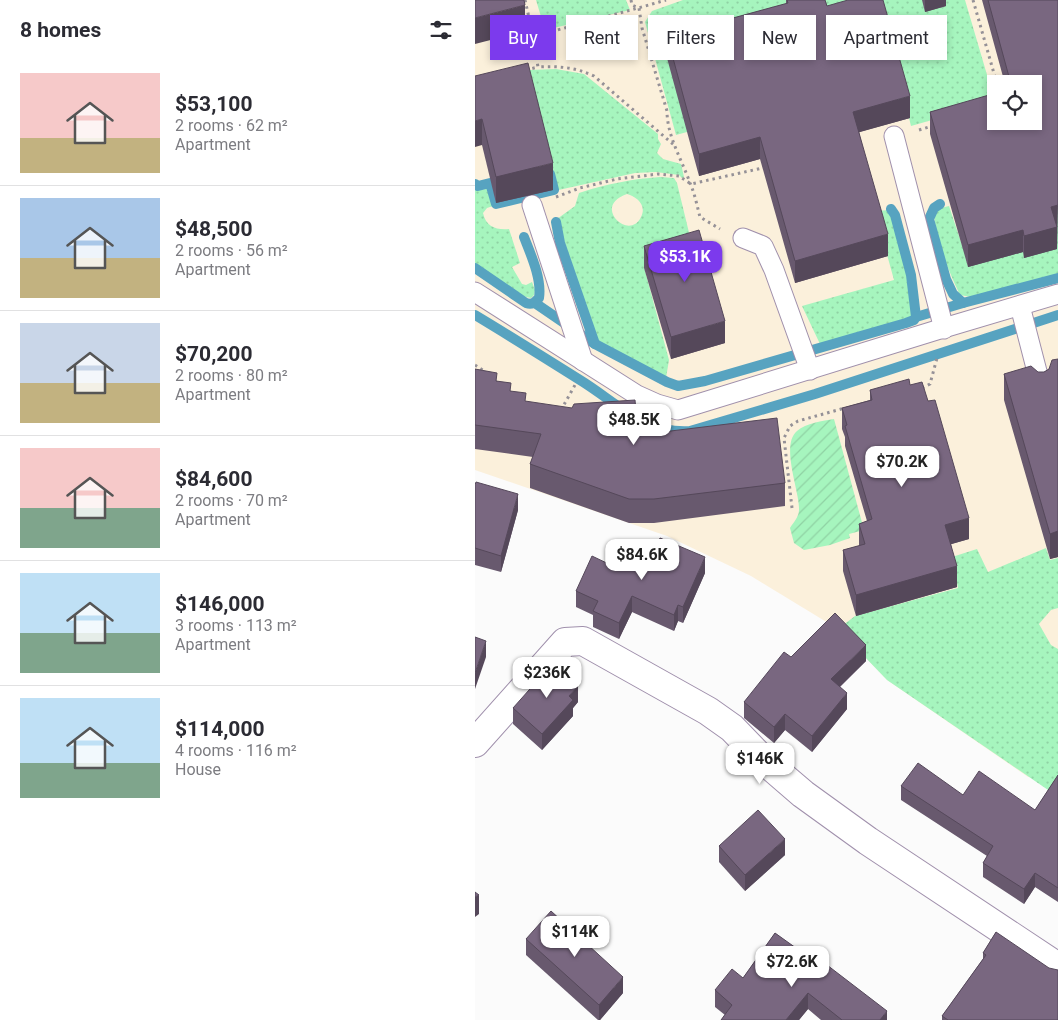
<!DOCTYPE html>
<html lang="en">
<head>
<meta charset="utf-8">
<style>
	body { margin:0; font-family:Roboto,sans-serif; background:#f7f7f7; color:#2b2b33; height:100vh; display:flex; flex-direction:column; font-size:19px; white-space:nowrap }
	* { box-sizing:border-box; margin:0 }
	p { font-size:16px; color:#7c7c81 }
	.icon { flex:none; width:28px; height:28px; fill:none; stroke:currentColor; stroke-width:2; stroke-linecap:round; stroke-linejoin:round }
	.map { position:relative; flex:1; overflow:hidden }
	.side { display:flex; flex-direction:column; background:#fff; width:475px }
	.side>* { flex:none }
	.hud { position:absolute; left:15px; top:15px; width:475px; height:45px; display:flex; gap:10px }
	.buttons { position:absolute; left:512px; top:75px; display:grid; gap:10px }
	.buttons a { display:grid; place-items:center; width:55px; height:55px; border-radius:0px; background:#fff; box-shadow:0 2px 8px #0003; font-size:25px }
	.price { position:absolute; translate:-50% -42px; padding:0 11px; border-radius:10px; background:#fff; color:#222; font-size:16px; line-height:32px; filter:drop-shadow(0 1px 2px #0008) }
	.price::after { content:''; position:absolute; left:50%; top:30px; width:15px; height:11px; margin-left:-8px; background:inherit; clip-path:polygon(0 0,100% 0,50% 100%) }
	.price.active { background:#7c3aed; color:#fff }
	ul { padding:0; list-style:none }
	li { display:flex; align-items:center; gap:15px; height:125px; padding:0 20px }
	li+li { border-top:1px solid #e1e1e2 }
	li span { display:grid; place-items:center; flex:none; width:140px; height:100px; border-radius:0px; color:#555 }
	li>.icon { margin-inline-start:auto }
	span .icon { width:60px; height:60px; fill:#fffc; stroke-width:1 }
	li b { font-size:21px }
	h2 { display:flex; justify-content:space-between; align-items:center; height:60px; padding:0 20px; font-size:21px }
	.tag { padding:0 18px; border-radius:0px; background:#fff; box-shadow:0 2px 8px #0003; font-size:18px; line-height:45px }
	.tag.active { background:#7c3aed; color:#fff }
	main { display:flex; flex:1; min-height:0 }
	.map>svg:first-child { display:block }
	.education { fill:#fbf0db; fill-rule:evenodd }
	.grass { fill:url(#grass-dots); fill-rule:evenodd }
	.garden { fill:url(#garden-furrows) }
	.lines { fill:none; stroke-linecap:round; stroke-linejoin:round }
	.stream { stroke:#57a3c0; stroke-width:10 }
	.service-casing { stroke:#a090ac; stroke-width:21 }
	.minor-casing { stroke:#a090ac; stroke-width:30 }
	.path { stroke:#959197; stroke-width:3; stroke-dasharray:2.5 4; stroke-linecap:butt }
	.service { stroke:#fff; stroke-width:19 }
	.minor { stroke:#fff; stroke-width:28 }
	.wall { fill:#68596e }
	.shaded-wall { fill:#55485a }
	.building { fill:#796780; stroke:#55485a }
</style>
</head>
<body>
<main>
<section class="side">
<h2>8 homes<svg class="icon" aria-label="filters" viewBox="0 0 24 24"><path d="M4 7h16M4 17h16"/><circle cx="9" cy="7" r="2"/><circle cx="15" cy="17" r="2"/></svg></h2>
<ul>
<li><span style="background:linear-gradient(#f6c9c9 65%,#c2b280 0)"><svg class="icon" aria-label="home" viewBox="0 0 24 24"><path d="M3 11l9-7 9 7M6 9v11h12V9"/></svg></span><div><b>$53,100</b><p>2 rooms · 62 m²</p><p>Apartment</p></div></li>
<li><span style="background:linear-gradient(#a9c7e8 60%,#c2b280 0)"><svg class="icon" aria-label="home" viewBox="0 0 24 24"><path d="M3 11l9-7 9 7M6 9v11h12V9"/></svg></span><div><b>$48,500</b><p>2 rooms · 56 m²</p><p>Apartment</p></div></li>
<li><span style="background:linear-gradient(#c9d6e8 60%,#c2b280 0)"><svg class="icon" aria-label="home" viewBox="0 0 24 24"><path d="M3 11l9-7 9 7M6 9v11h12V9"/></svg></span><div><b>$70,200</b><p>2 rooms · 80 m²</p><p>Apartment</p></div></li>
<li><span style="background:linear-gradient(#f6c9c9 60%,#7fa58c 0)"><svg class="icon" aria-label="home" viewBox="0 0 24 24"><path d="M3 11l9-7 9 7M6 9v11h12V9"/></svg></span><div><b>$84,600</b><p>2 rooms · 70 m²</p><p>Apartment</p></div></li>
<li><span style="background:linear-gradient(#bfe0f5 60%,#7fa58c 0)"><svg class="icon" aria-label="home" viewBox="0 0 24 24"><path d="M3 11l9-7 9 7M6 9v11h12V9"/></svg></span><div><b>$146,000</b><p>3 rooms · 113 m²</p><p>Apartment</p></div></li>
<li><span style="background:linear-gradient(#bfe0f5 65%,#7fa58c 0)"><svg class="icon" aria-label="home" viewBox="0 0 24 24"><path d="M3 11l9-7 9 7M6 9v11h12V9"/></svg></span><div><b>$114,000</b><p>4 rooms · 116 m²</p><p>House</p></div></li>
</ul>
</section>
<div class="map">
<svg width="583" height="1020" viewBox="0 0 583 1020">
	<defs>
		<pattern id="grass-dots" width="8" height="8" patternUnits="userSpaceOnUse" patternTransform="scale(1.25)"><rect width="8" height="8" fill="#a6f5be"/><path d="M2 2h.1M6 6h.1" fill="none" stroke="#90d2a4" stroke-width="1.8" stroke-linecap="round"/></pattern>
		<pattern id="garden-furrows" width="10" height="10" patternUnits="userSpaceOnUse" patternTransform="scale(1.25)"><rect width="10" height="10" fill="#a6f5be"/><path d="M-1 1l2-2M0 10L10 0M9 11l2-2" fill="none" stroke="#90d2a4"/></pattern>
	</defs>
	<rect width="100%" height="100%" fill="#fbfbfb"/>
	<path class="education" d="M0,0H583V780L553,777L412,680L363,629L276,576L192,536L0,470ZM521,84H559V121H521Z"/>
	<g class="grass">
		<polygon points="61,0 151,0 155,10 70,30"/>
		<polygon points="208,0 490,0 520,102 436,126 434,118 212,132 201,135 170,22 177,11"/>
		<polygon points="81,69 109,74 183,134 183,139 186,144 182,153 188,159 206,164 209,177 207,178 204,175 181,172 160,173 79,191 54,70"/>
		<path d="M559,121L583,135V274L496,297L485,295C473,270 462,243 459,215L462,209L474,206L489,251Z"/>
		<path d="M185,177L199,178L202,183L217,245L211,254L169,267L194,360L191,378L122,340L82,219L100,206L104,193C131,184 157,179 185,177ZM152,194C162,197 172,205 166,217C154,242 116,206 152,194Z"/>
		<path d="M12,189L18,206L12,208L8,213C11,227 21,230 34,229L45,263L37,267L47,284L51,285L57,282L60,290L59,295L56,298C38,296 15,275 0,265V190Z"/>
		<polygon points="415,210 420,221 435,282 440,317 345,344 327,306 419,280 400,211"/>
		<polygon points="571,548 575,560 583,558 583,608 576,610 564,624 576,645 583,649 583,780 576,792 412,680 363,629 380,616 483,588 477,557 502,549 513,572"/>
	</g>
	<path class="garden" d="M359,419L389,530L374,534L375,538L355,545L329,550L319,543L315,528C318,523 324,517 324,510C325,492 305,445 322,431C331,423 348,421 359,419Z"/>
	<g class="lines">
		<g class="stream">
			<polyline points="0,184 3,186 15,183 21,204 79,190 75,174"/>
			<polyline points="465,204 459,208 454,219 471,279 478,294 488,303"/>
			<polyline points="416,209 420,215 436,275 441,317"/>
			<polyline points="81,222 85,243 120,344"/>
			<path d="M0,268L51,303C57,305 59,303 64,298C67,279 56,255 49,237"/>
			<polyline points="60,303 120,344 192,382 203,386 230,381 431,323 439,320 441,317 488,303 583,278"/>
			<path d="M0,315C35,336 70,358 105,380C141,402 169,434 215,431L340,394L583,315"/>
		</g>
		<defs>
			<g id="service">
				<polyline points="419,136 469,329"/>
				<polyline points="57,205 108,361"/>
				<polyline points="268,238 288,246 299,270 335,370"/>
				<polyline points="0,292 162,395 182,404 203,410 462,330 583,294"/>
				<polyline points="545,306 566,387"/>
			</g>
			<polyline id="minor" points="0,743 90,642 108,641 233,711 257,728 286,758 328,794 393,841 583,967"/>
		</defs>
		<use href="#service" class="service-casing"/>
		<use href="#minor" class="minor-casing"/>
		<g class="path">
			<path d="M50,0L55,22L63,67C83,66 100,67 119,76L199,145"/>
			<path d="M156,0L157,5L164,8L167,28L192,111C192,136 207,160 215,183C220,194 222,206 225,217L245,229"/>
			<polyline points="498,0 522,84"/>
			<path d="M58,37C102,24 147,13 191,0"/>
			<polyline points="51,70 63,67"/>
			<polyline points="444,130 457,126"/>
			<polyline points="81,197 105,188 142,179 183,174 204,176 216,184 292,167"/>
			<polyline points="0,365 12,373"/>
			<polyline points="447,388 455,384 462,358"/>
			<polyline points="86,410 100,385"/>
			<polyline points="317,508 309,438 315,426 323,421 370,408"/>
		</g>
		<use href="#service" class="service"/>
		<use href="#minor" class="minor"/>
	</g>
	<g class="wall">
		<polygon points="311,0 350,0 352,6 435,118 384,132 413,256 320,283 285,159 224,176 192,58 192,36 311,4"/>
		<polygon points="447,0 471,0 471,6 450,12"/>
		<polygon points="507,0 583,0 582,249 549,258 548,252 493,267 455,134 455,112 559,84 530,84"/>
		<polygon points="0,76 78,190 21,203 7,145"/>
		<polygon points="169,246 250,343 196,359 169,268"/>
		<polygon points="583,359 583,557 575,559 529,400 529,374 569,372 574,369"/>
		<polygon points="0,369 22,381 51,402 163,435 310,483 310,506 179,523 154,523 55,488 55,464 58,457 0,449"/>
		<polygon points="435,385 494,539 476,544 482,587 381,616 368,571 368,550 384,546 384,524 392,521 370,446 370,437 367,429 367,408 395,400 395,390"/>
		<polygon points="0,485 43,510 26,572 0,565"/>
		<polygon points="140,567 171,572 230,573 208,623 203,621 199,631 157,612 144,639 118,627 118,615 101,607 101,591"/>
		<polygon points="316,657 391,661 365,687 372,709 337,752 310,730 299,743 269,718 269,702"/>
		<polygon points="103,702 98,708 98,716 67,750 38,724 38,708"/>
		<polygon points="583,775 583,902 560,887 549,904 508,877 508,863 512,856 426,800 426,786 488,795 560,810"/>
		<polygon points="244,846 310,855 270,891 244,862"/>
		<polygon points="521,932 583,1020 467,1020 467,1016 508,959 508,953"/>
		<polygon points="300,933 412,1020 346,1020 333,1009 324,1020 246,1020 250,1015 240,1007 240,990 268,978"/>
		<polygon points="51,939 148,993 125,1020 123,1020 51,955"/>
	</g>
	<g class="shaded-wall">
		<polygon points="450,0 471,0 471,6 450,12"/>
		<polygon points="50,5 50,31 0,44 0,18"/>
		<polygon points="435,96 435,118 378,134 378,112"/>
		<polygon points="7,119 7,145 0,147 0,121"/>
		<polygon points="285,137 285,159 224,176 224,154"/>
		<polygon points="78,163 78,190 21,203 21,177"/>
		<polygon points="583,205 582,249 549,258 549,236 576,207"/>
		<polygon points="548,230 548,252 493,267 493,245"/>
		<polygon points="413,234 413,256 320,283 320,261"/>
		<polygon points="250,321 250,343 196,359 196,337"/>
		<polygon points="43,494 43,510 26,572 26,556"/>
		<polygon points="494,518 494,539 470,546 470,525"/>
		<polygon points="583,531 583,557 575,559 575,534"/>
		<polygon points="230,557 230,573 208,623 208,607"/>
		<polygon points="482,566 482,587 381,616 381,595"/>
		<polygon points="157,596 157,612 144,639 144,623"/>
		<polygon points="203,605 203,621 199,631 199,615"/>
		<polygon points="11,641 11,657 0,689 0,673"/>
		<polygon points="391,645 391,661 356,695 356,679"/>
		<polygon points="103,686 103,702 98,708 98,716 67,750 67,734 94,696"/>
		<polygon points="372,693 372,709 337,752 337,736"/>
		<polygon points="310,714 310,730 299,743 299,727"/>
		<polygon points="310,839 310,855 270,891 270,875"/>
		<polygon points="560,873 560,887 549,904 549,889"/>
		<polygon points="4,895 4,914 0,917 0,897"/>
		<polygon points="148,977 148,993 125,1020 124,1020 124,1005"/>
		<polygon points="333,993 333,1009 324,1020 311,1020"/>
		<polygon points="412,1011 412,1020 405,1020"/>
	</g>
	<g class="building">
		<polygon points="0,0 49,0 50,5 0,18"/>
		<polygon points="312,0 350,0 352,6 373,0 408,0 435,96 378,112 413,234 320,261 285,137 224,154 192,36 313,3"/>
		<polygon points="513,0 583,0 583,205 576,207 582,227 549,236 548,230 493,245 455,112 521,93 521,121 559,121 559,84 536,84"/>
		<polygon points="53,63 78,163 21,177 7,119 0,121 0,76"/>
		<polygon points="224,230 250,321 196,337 169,246"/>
		<polygon points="583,359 583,531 575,534 529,374 556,366 563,372 569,372 574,369 577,360"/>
		<polygon points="0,369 22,373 21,381 36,383 35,391 51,393 50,401 97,408 99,404 160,400 163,435 302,418 310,483 179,499 154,499 55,464 66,434 0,425"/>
		<polygon points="434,379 435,385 447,382 453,401 460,400 494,518 470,525 482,566 381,595 368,550 390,544 384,524 397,519 370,426 372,425 367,408 397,400 395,390"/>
		<polygon points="1,482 43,494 26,556 0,548 0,485"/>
		<polygon points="185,538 230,557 208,607 203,605 199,615 157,596 144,623 118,611 123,601 101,591 117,556 140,567 144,559 171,572"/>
		<polygon points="360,613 391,645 356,679 372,693 337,736 310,714 299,727 269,702 309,652 316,657"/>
		<polygon points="0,637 11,641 0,673"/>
		<polygon points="78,663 103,686 94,696 98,700 67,734 38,708"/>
		<polygon points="443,763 488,795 504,771 560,810 583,775 583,888 560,873 549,889 508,863 518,846 426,786"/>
		<polygon points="283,810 310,839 270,875 244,846"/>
		<polygon points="0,892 4,895 0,897"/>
		<polygon points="76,911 148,977 124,1005 51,939"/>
		<polygon points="521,932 574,968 583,970 583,1020 473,1020 467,1016 511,955 508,953"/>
		<polygon points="300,933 349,968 352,965 412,1011 405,1020 367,1020 333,993 311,1020 246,1020 257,1005 240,990 257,969 268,978"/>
	</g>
</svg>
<div class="buttons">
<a><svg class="icon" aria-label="locate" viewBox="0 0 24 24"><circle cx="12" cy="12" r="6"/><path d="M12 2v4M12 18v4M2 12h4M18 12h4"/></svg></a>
</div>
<b class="price active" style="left:210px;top:283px">$53.1K</b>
<b class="price" style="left:159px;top:446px">$48.5K</b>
<b class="price" style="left:427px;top:488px">$70.2K</b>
<b class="price" style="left:167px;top:581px">$84.6K</b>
<b class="price" style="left:72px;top:699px">$236K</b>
<b class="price" style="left:285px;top:785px">$146K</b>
<b class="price" style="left:100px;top:958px">$114K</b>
<b class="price" style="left:317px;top:988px">$72.6K</b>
<div class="hud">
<a class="tag active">Buy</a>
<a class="tag">Rent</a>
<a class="tag">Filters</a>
<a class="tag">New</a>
<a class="tag">Apartment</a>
</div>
</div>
</main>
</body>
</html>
